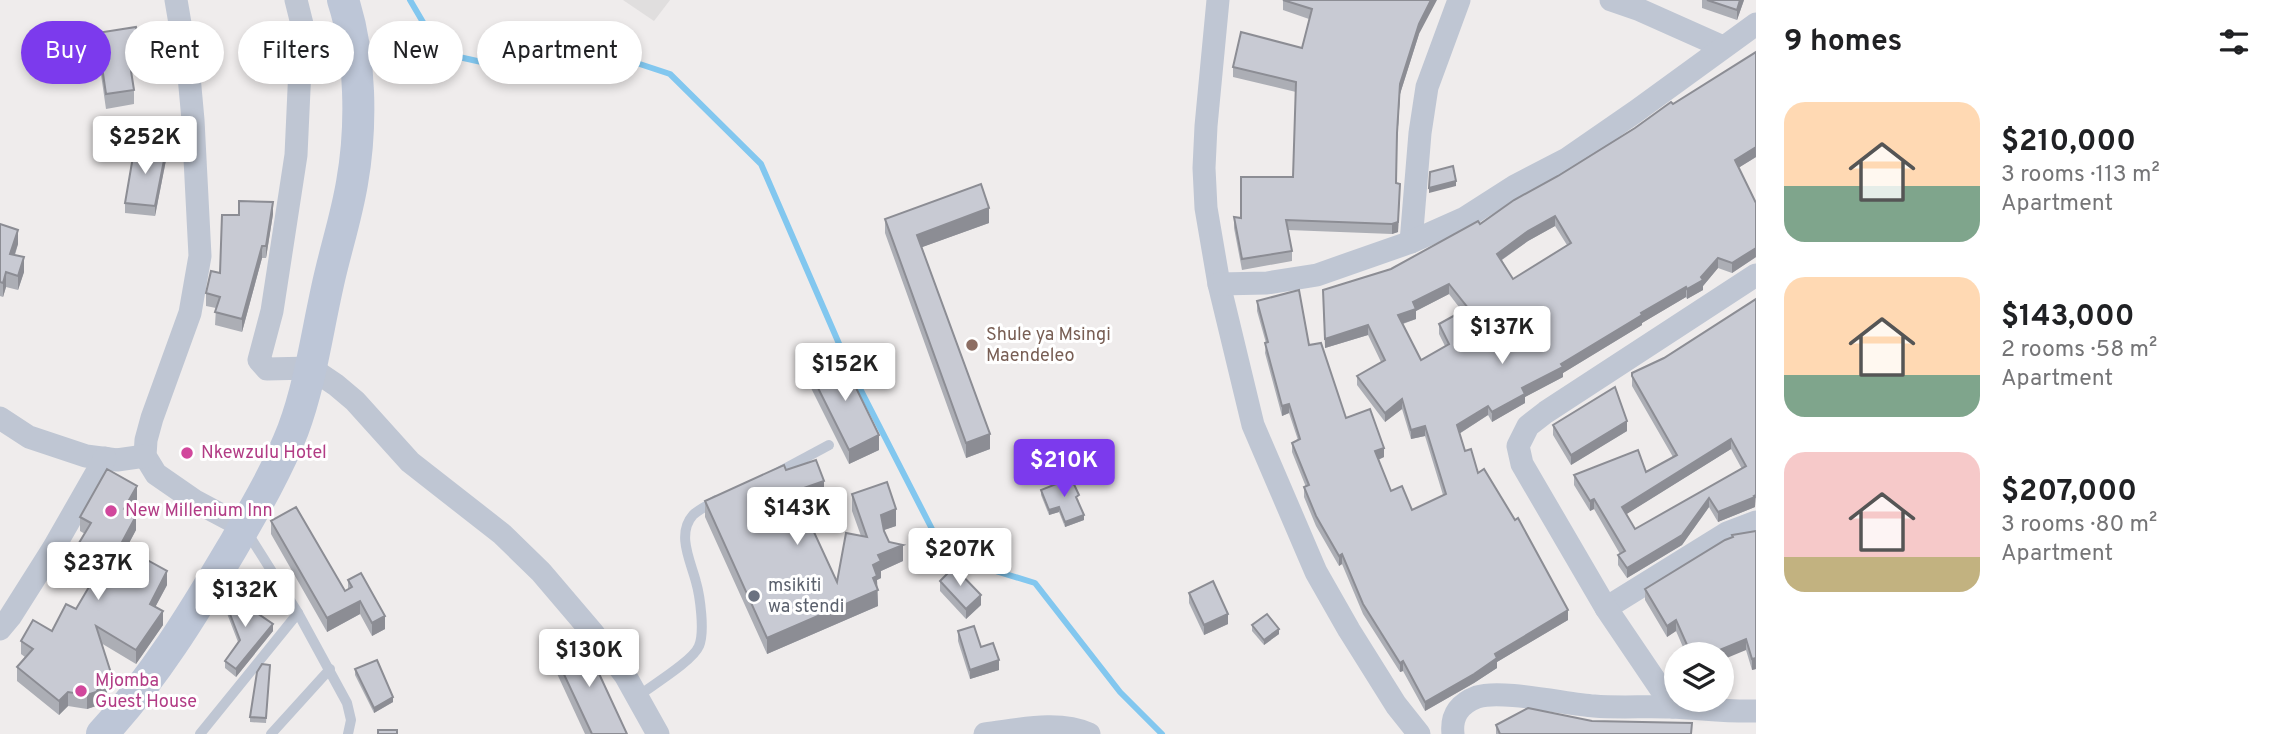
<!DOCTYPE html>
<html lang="en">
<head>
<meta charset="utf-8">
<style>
	body { margin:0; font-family:Overpass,sans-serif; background:#f2f2f2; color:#202124; height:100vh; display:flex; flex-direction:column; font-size:26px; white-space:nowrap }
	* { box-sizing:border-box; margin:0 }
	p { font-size:23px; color:#757577 }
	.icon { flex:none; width:38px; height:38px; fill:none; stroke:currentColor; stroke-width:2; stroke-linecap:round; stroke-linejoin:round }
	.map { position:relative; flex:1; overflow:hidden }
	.details { display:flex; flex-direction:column; background:#fff; width:525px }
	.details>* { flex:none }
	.hud { position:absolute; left:21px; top:21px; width:665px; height:63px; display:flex; gap:14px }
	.tools { position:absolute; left:1664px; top:642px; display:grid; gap:14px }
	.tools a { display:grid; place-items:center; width:70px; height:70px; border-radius:50%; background:#fff; box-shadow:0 4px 10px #0003; font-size:35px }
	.price { position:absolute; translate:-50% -60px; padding:0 16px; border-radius:7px; background:#fff; color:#222; font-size:23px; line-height:46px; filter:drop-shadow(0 2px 4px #0008) }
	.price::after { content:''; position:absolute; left:50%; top:42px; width:21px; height:16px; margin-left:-10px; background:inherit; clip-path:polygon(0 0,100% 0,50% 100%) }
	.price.on { background:#7c3aed; color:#fff }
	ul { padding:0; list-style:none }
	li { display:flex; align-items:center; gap:21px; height:175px; padding:0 28px }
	li span { display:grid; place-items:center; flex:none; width:196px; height:140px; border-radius:21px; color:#555 }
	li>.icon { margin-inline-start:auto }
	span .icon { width:84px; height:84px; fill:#fffc; stroke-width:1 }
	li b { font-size:30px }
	h2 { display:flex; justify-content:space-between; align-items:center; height:84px; padding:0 28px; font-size:30px }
	.chip { padding:0 24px; border-radius:32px; background:#fff; box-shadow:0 4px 10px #0003; font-size:24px; line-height:63px }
	.chip.on { background:#7c3aed; color:#fff }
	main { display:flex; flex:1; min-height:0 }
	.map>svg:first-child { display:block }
	.education { fill:#e0dede }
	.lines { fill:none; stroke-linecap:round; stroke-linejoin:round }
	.stream { stroke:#82c7ef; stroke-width:6 }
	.service { stroke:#bfc6d3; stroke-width:10 }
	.minor { stroke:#bfc6d3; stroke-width:23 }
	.secondary { stroke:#bdc6d7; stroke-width:32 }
	.wall { fill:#acaeb5; fill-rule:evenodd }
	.shaded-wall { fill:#8c8d94 }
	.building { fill:#c8cad3; stroke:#8c8d94; stroke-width:2; fill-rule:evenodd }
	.education-dot { fill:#8d6e63; stroke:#fff; stroke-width:2.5 }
	.hotel-dot { fill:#d1479c; stroke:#fff; stroke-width:2.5 }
	.worship-dot { fill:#6b7280; stroke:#fff; stroke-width:2.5 }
	.labels { text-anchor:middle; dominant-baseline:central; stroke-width:6; stroke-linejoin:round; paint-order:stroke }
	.education-label { font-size:18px; fill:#785e54; stroke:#fff; text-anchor:start }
	.hotel-label { font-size:18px; fill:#b23c85; stroke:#fff; text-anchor:start }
	.worship-label { font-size:18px; fill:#5b616d; stroke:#fff; text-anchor:start }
</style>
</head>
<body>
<main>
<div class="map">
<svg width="1756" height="734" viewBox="0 0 1756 734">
	<rect width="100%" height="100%" fill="#efecec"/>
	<polygon class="education" points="623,0 670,0 654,21"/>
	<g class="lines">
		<polyline class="stream" points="410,0 441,53 504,67 573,42 670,74 761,164 850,369 933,531 976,565 1035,583 1120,692 1162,734"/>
		<g class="service">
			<polyline points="775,474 829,445"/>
			<polyline points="247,532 298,613 347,703 351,720 348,734"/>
			<path d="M637,697C651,686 693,661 699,646C705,632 700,596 696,582C691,562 676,534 693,515C699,509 709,505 716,500"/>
			<polyline points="200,734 298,613"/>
			<polyline points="271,734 330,669"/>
		</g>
		<g class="minor">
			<polyline points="176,0 189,76 193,120 200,256 190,313 152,418 146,440 145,456 156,474 195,501 244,527"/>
			<polyline points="296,0 302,24 296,155 272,311 259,360 267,369 311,368 336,385 355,401 410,462 502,534 541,572 593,633 625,675 658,734"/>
			<polyline points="1218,0 1206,126 1204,168 1206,208 1219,284 1253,425 1316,572 1349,630 1396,705 1419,734"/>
			<polyline points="1611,0 1640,10 1723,47"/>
			<polyline points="1411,242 1420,133 1427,87 1459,0"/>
			<polyline points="1219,284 1267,283 1317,275 1411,242 1465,218 1515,186 1567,159 1635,112 1756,24"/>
			<polyline points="0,418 29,437 86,456 117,460 145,456"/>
			<polyline points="1606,608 1727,533 1756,522"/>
			<polyline points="0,629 10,617 53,549 105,458"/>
			<polyline points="1673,707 1606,608 1522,464 1518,446 1528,426 1546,412 1756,275"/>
			<path d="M985,734C1018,730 1058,720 1089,734"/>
			<path d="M1453,734C1451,716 1459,704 1477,697C1501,689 1566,704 1594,706C1619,708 1645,706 1670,707C1699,708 1727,712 1756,711"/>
		</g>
		<path class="secondary" d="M102,734C154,678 193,614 232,548C254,510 277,471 293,430C312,379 318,324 331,271C338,242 347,213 352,183C362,127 361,55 343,0"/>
	</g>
	<g class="wall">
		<polygon points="1283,0 1419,34 1400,94 1397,143 1396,183 1400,194 1398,232 1392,234 1288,230 1292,251 1292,261 1242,270 1234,228 1234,217 1241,218 1293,177 1296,92 1233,77 1233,67 1302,48 1309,19 1283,10"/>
		<polygon points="1702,0 1744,0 1737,20 1702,8"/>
		<polygon points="97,33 141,56 141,71 131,72 134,90 134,104 106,109 97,47"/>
		<path d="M1756,52V157L1738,168L1756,203V257L1732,273L1718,268L1703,286V290L1687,299L1686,297L1642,323V325L1563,373V377L1525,397V403L1492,422L1488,415L1459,434L1465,451L1568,620L1497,662V668L1474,683L1425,711L1403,671L1400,672L1363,614L1342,564L1339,566L1316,526L1304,497V487H1306L1292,452V443L1298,440L1289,413L1282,416L1265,353L1266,343L1257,311V301L1309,345L1346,418L1384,457L1378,460L1391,491L1412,510L1443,495L1425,436L1411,439L1402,409L1385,422L1357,385V376L1381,362L1368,335L1325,348L1323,300L1391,269L1480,224ZM1555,226L1567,245L1513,279L1502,260L1528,241ZM1449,294L1462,311L1439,324V334L1445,346L1421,360L1403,324L1416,319V311Z"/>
		<polygon points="166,160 155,216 125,213 125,203"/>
		<polygon points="273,214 266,258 262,258 242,332 215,325 216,308 206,306 206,293 220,273 239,215"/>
		<polygon points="885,219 989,223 922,247 990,449 966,458 885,233"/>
		<polygon points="0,224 18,244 15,255 24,272 18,290 6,287 3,297 0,296"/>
		<path d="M1756,299L1755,507L1718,522L1709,507L1682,545L1627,578L1618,565V555L1620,554L1594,509L1590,511L1574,485V475L1646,472L1673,457L1632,386V376L1664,358ZM1731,449L1742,469L1635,529L1626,514Z"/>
		<polygon points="810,372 879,450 849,464 810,386"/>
		<polygon points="1553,425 1627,431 1571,465 1553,435"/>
		<polygon points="786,470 824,498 802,505 837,582 861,536 852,511 852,494 896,526 884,530 889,542 903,561 881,571 881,578 877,580 878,606 767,654 705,517 705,501"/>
		<polygon points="1041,490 1079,500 1078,501 1084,520 1065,527 1059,512 1049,515 1041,495"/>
		<polygon points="137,500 130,512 136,530 128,545 142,557 167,585 155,607 163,625 136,664 101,643 111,687 96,706 87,709 68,706 59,715 17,681 17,667 25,657 21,654 21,641 52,631 76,609 100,569 79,557 79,543 85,534 80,531 80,517"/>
		<polygon points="271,521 345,591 348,589 348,580 385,629 372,636 360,614 327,632 271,534"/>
		<polygon points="1756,531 1756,669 1752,670 1746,650 1722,654 1686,654 1676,631 1667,637 1645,600 1645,589 1732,538 1732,535"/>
		<polygon points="940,581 981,605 966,619 940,591"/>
		<polygon points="1189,593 1228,624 1204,635 1189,603"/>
		<polygon points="223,596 253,607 251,609 273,631 236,677 225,668 225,661 238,642 223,603"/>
		<polygon points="1252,625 1279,634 1264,645 1252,631"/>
		<polygon points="958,631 981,647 999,670 970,679 958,641"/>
		<polygon points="553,651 627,734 585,734 553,665"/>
		<polygon points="270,665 266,723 250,722 250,717"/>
		<polygon points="355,669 393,702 374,713 355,675"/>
		<polygon points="1592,721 1692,734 1496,734 1496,725"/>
	</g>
	<g class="shaded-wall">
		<polygon points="1431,0 1437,0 1419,34 1400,94 1397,143 1400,84 1419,24"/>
		<polygon points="1740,0 1744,0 1737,20 1737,10"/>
		<polygon points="1756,147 1756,157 1735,170 1735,160"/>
		<polygon points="166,150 166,160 155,216 155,206"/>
		<polygon points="1456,181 1456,186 1429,193 1429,188"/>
		<polygon points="1400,184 1398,232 1392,234 1392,224"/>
		<polygon points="273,202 273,214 266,258 266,246"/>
		<polygon points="989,208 989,223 917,249 917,235"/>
		<polygon points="1555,216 1555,226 1528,241 1497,263 1497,254 1528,231"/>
		<polygon points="18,230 18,244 10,268 10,254"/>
		<polygon points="262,246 262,258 242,332 242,319"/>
		<polygon points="1756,248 1756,257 1732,273 1732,263"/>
		<polygon points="24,257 24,272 18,290 18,276"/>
		<polygon points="1718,258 1718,268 1703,286 1703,290 1687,299 1687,289 1701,277"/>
		<polygon points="6,272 6,287 3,297 3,283"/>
		<polygon points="1449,284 1449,294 1416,311 1416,319 1398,325 1398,315 1413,302"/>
		<polygon points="1686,287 1686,297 1642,323 1642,325 1563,373 1563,377 1525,397 1525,403 1492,422 1492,412 1522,388 1641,313"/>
		<polygon points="1368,325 1368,335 1325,348 1325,339"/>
		<polygon points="1402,399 1402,409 1385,422 1385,413"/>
		<polygon points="1289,404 1289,413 1282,416 1282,406"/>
		<polygon points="1488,406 1488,415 1457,435 1457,425"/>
		<polygon points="1627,421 1627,431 1571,465 1571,455"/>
		<polygon points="1425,426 1425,436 1411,439 1411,430"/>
		<polygon points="990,434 990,449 966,458 966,443"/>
		<polygon points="879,435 879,450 849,464 849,450"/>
		<polygon points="1731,439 1731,449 1622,517 1622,507"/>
		<polygon points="1384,448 1384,457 1375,461 1375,451"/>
		<polygon points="824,481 824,498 795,507 795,491"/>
		<polygon points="137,486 137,500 124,523 124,509"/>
		<polygon points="1756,495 1755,507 1718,522 1718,512"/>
		<polygon points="1709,498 1709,507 1682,545 1627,578 1627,568"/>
		<polygon points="1594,499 1594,509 1590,511 1590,501"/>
		<polygon points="1059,507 1059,512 1049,515 1049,510"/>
		<polygon points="896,509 896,526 881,531 881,515"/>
		<polygon points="1084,515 1084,520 1065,527 1065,522"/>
		<polygon points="136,516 136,530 122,556 122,542"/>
		<polygon points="903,545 903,561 881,571 881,578 877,580 878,606 767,654 767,638 873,565 878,555"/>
		<polygon points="1342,554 1342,564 1339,566 1339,556"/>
		<polygon points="167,571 167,585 150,617 150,604"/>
		<polygon points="981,595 981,605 966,619 966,609"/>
		<polygon points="253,600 253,607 248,614 248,607"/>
		<polygon points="360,601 360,614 327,632 327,618"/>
		<polygon points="1568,610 1568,620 1497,662 1497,668 1474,683 1425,711 1425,702 1495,654"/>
		<polygon points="163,611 163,625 136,664 136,650"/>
		<polygon points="1228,614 1228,624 1204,635 1204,625"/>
		<polygon points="385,616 385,629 372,636 372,623"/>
		<polygon points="1676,620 1676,631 1667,637 1667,626"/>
		<polygon points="273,624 273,631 236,677 236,669"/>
		<polygon points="1279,629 1279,634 1264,645 1264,640"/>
		<polygon points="1746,639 1746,650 1722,660 1722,654 1710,654"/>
		<polygon points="1756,658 1756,669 1752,670 1752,659"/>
		<polygon points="999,660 999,670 970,679 970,670"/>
		<polygon points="1403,661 1403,671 1400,672 1400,663"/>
		<polygon points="111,673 111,687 96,706 87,709 87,695"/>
		<polygon points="68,692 68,706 59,715 59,701"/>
		<polygon points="393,697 393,702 374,713 374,708"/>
	</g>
	<g class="building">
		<polygon points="1283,0 1431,0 1419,24 1400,84 1397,133 1396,183 1400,184 1398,222 1392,224 1286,220 1292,251 1242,259 1234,217 1241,218 1241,177 1293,177 1296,82 1233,67 1241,32 1302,48 1312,9"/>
		<polygon points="1707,0 1740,0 1737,10"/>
		<polygon points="136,27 141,56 129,58 134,90 106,94 97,33"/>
		<path d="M1756,52V147L1735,160L1756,203V248L1732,263L1718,258L1701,277L1703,280L1687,289L1686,287L1641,313L1642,315L1561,364L1563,367L1522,388L1525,394L1492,412L1488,406L1457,425L1465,451L1471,449L1478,473L1484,469L1515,520L1518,518L1568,610L1495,654L1497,658L1474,674L1425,702L1403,661L1400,663L1363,604L1342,554L1339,556L1316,516L1304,487L1309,485L1292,443L1300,439L1289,404L1282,406L1265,343L1268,342L1257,301L1299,290L1309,345L1321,343L1346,418L1370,409L1384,448L1375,451L1391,491L1402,486L1412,510L1446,494L1425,426L1411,430L1402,399L1385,413L1357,376L1385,360L1368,325L1325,339L1323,290L1391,269L1478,221L1480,224L1514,200L1558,176L1635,128L1671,102L1673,104ZM1555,216L1571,243L1513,279L1497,254L1528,231ZM1449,284L1468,308L1439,324L1449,344L1421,360L1398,315L1416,309L1413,302Z"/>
		<polygon points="135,145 166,150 155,206 125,203"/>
		<polygon points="1453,166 1456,181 1429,188 1430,172"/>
		<polygon points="981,184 989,208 917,235 990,434 966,443 885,219"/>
		<polygon points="239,201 273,202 266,246 262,246 242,319 215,312 220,297 206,293 211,271 220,273 222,215 239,215"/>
		<polygon points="0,224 18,230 10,254 24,257 18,276 6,272 3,283 0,282"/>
		<path d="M1756,299V495L1754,496L1755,497L1718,512L1709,498L1682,535L1627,568L1618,555L1625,551L1594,499L1590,501L1574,475L1638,450L1646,472L1677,455L1632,376V373L1664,358ZM1731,439L1746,466L1635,529L1622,507Z"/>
		<polygon points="841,357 879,435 849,450 810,372"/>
		<polygon points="1615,387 1627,421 1571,455 1553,425"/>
		<polygon points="816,460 824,481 795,491 837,582 846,533 867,537 852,494 887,482 896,509 881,515 884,531 889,542 903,545 878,555 881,561 873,565 877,576 873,578 878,590 767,638 705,501 784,465 786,470"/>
		<polygon points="107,469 137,486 124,509 136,516 122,542 142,553 140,556 167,571 150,604 163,611 136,650 96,626 111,673 96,692 87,695 68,692 59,701 17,667 33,649 21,641 33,620 52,631 66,604 76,609 106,558 79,543 91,523 80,517"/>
		<polygon points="1071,478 1079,495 1076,497 1084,515 1065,522 1059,507 1049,510 1041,490"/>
		<polygon points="296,507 345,591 352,587 348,580 361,573 385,616 372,623 360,601 327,618 271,521"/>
		<polygon points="1756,531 1756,658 1752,659 1746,639 1710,654 1691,654 1676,620 1667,626 1645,589 1725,540 1733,537 1732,535"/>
		<polygon points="954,567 981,595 966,609 940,581"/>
		<polygon points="1213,581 1228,614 1204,625 1189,593"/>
		<polygon points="223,596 253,600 248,607 273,624 236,669 225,661 240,640"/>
		<polygon points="1267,614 1279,629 1264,640 1252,625"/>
		<polygon points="974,626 981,647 993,643 999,660 970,670 958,631"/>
		<polygon points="582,637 627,734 592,734 553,651"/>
		<polygon points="377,660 393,697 374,708 355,669"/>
		<polygon points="262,664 270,665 266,718 250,717 257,672"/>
		<polygon points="1528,708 1592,721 1692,723 1691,734 1500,734 1496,725"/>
		<rect x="378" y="730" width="19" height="4"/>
	</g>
	<circle class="education-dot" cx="972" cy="345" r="7"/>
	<g class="hotel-dot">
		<circle cx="187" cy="453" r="7"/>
		<circle cx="111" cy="511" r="7"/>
		<circle cx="81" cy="691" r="7"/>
	</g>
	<circle class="worship-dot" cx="754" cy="596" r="7"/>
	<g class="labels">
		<g class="education-label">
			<text x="986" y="335">Shule ya Msingi<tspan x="986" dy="21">Maendeleo</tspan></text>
		</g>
		<g class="hotel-label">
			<text x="201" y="453">Nkewzulu Hotel</text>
			<text x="125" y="511">New Millenium Inn</text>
			<text x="95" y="681">Mjomba<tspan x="95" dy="21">Guest House</tspan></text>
		</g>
		<g class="worship-label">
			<text x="768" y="586">msikiti<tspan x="768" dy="21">wa stendi</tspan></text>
		</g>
	</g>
</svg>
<div class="tools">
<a><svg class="icon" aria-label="layers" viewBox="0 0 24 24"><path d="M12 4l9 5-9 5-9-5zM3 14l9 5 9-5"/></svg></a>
</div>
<b class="price" style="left:145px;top:176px">$252K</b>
<b class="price" style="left:1502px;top:366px">$137K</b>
<b class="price" style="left:845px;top:403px">$152K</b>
<b class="price on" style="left:1064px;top:499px">$210K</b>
<b class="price" style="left:797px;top:547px">$143K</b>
<b class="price" style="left:960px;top:588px">$207K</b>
<b class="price" style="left:98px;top:602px">$237K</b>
<b class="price" style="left:245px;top:629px">$132K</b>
<b class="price" style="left:589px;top:689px">$130K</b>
<div class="hud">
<a class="chip on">Buy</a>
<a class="chip">Rent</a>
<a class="chip">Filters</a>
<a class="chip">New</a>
<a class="chip">Apartment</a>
</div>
</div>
<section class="details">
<h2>9 homes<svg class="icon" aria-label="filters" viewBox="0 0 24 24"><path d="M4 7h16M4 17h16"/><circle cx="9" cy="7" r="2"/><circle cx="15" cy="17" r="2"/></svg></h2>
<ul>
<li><span style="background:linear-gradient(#ffd9b3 60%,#7fa58c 0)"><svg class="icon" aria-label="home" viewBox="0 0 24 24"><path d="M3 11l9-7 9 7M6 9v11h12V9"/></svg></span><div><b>$210,000</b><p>3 rooms · 113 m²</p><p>Apartment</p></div></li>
<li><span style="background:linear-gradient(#ffd9b3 70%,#7fa58c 0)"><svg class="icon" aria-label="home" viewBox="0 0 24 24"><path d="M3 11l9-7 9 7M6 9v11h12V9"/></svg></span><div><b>$143,000</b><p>2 rooms · 58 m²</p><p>Apartment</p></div></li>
<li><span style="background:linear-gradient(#f6c9c9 75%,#c2b280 0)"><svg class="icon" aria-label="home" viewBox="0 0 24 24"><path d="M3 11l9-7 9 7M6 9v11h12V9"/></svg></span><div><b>$207,000</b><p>3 rooms · 80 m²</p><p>Apartment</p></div></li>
</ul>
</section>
</main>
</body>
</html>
